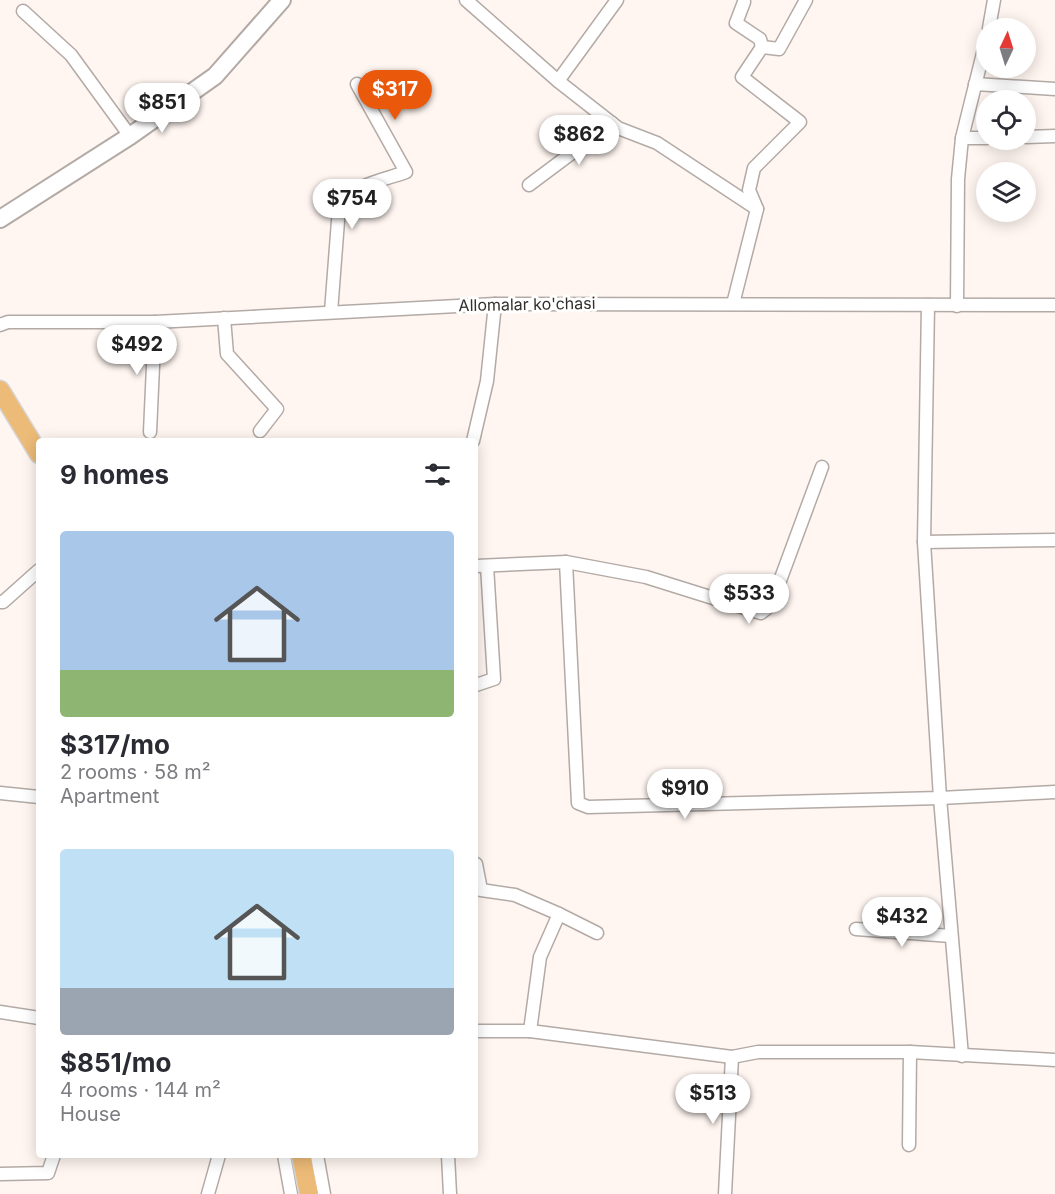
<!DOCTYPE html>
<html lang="en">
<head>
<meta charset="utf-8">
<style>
	body { margin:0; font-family:Inter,sans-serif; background:#f2f2f3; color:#2b2b33; height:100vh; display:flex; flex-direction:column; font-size:22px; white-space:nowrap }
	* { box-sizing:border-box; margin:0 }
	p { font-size:20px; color:#7c7c81 }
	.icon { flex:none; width:33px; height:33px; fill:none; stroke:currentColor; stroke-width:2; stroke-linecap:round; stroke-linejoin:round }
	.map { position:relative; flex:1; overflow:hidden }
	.panel { position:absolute; left:36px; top:438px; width:442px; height:720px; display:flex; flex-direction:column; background:#fff; border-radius:6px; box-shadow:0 3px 15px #0003 }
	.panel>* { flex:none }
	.needle { width:39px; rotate:4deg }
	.fabs { position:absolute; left:976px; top:18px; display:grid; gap:12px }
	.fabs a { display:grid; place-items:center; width:60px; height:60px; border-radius:50%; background:#fff; box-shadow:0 3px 15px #0003; font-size:30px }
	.price { position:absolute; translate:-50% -51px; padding:0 14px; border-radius:21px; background:#fff; color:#222; font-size:20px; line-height:39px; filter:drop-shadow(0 2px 3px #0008) }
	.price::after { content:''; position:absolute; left:50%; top:36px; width:18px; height:14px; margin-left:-9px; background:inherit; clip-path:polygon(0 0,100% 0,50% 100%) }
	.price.active { background:#ea580c; color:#fff }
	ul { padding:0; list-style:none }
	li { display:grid; align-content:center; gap:12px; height:318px; padding:0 24px }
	li span { display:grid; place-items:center; height:186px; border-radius:6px; color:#555 }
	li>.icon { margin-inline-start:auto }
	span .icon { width:108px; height:108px; fill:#fffc; stroke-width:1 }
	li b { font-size:26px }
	h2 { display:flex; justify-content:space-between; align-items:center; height:72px; padding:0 24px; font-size:26px }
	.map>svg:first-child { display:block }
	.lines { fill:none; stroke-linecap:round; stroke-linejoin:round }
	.street-casing { stroke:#b3aaa6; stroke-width:15 }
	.secondary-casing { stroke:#b3aaa6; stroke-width:20 }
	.primary-casing { stroke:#d6d5d5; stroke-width:21 }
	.street { stroke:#fff; stroke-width:12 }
	.secondary { stroke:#fff; stroke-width:16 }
	.primary { stroke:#edbb78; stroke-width:18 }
	.labels { text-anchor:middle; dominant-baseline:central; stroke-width:6; stroke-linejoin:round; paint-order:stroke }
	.street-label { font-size:16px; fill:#312e2c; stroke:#fff }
</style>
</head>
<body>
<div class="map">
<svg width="1055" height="1194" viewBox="0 0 1055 1194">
	<rect width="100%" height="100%" fill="#fff6f1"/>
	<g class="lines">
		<defs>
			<g id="street">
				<polyline points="466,0 558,81 618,128 657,143 757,209 733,304"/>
				<polyline points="744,2 736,23 760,39 762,47"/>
				<polyline points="23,11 71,55 130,136"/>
				<polyline points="989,28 994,0"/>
				<polyline points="558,81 617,0"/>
				<polyline points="975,84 1055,89"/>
				<polyline points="1026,137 1055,136"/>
				<polyline points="962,138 987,138"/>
				<polyline points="529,185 612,123"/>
				<polyline points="757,209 749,190 754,168 800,122 742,77 762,47 779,49 806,0"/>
				<polyline points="928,305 924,542 940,798 962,1056"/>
				<polyline points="957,306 958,179 962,138 987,37"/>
				<path d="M331,312L339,208C349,185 384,180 406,172L357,84"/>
				<polyline points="224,318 227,354 277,409 260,431"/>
				<polyline points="0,325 8,322 155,322 495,304 1055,305"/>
				<polyline points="150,432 155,322"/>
				<polyline points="473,441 487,381 495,304"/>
				<polyline points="924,542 1055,540"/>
				<polyline points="566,562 578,803 588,807 940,798 1055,792"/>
				<polyline points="476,566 566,562 646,577 761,613 771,605 822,467"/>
				<polyline points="0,602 3,602 39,570"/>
				<polyline points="476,685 494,679 487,566"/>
				<polyline points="0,793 39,797"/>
				<polyline points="476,864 481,890 515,895 559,914 540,957 530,1031"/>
				<polyline points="559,914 597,933"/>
				<polyline points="856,929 951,936"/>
				<polyline points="0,1012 39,1018"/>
				<polyline points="476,1031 530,1031 732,1057 758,1052 910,1052 1055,1060"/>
				<polyline points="909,1145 910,1052"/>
				<polyline points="284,1155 291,1194"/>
				<polyline points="317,1155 324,1194"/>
				<polyline points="448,1155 450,1194"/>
				<polyline points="0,1174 48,1173 54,1155"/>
				<polyline points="208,1194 219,1155"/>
				<polyline points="725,1194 732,1057"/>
			</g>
			<polyline id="secondary" points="0,219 130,136 215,76 282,0"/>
			<g id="primary">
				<polyline points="0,390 39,454"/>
				<polyline points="301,1155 309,1194"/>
			</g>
		</defs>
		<use href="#street" class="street-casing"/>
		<use href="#secondary" class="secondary-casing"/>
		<use href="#primary" class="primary-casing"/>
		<use href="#street" class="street"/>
		<use href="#secondary" class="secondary"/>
		<use href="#primary" class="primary"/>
	</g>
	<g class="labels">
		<g class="street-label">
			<text transform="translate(527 304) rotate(-1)">Allomalar ko'chasi</text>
		</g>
	</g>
</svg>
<div class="fabs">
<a><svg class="needle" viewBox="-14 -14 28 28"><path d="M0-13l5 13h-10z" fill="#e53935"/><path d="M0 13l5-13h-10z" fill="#7c7c81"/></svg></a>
<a><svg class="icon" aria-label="locate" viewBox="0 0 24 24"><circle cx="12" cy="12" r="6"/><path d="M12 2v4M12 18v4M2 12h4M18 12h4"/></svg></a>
<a><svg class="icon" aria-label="layers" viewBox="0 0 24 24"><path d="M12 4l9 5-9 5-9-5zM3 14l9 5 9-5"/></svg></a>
</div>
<b class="price active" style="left:395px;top:121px">$317</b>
<b class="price" style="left:162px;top:134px">$851</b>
<b class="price" style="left:579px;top:166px">$862</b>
<b class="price" style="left:352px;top:230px">$754</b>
<b class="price" style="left:137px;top:376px">$492</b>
<b class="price" style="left:749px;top:625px">$533</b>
<b class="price" style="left:685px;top:820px">$910</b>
<b class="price" style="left:902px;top:948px">$432</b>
<b class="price" style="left:713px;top:1125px">$513</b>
<section class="panel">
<h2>9 homes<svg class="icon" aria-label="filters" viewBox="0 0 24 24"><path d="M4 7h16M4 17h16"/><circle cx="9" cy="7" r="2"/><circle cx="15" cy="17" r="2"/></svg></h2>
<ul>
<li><span style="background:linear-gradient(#a9c7e8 75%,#8fb573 0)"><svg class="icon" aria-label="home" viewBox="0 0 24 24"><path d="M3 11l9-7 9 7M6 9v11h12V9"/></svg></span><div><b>$317/mo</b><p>2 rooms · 58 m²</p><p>Apartment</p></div></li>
<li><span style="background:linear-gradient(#bfe0f5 75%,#9aa5b1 0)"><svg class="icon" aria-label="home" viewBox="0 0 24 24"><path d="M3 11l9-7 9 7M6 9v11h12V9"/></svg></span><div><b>$851/mo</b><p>4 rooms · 144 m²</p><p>House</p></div></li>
</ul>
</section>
</div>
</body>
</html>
